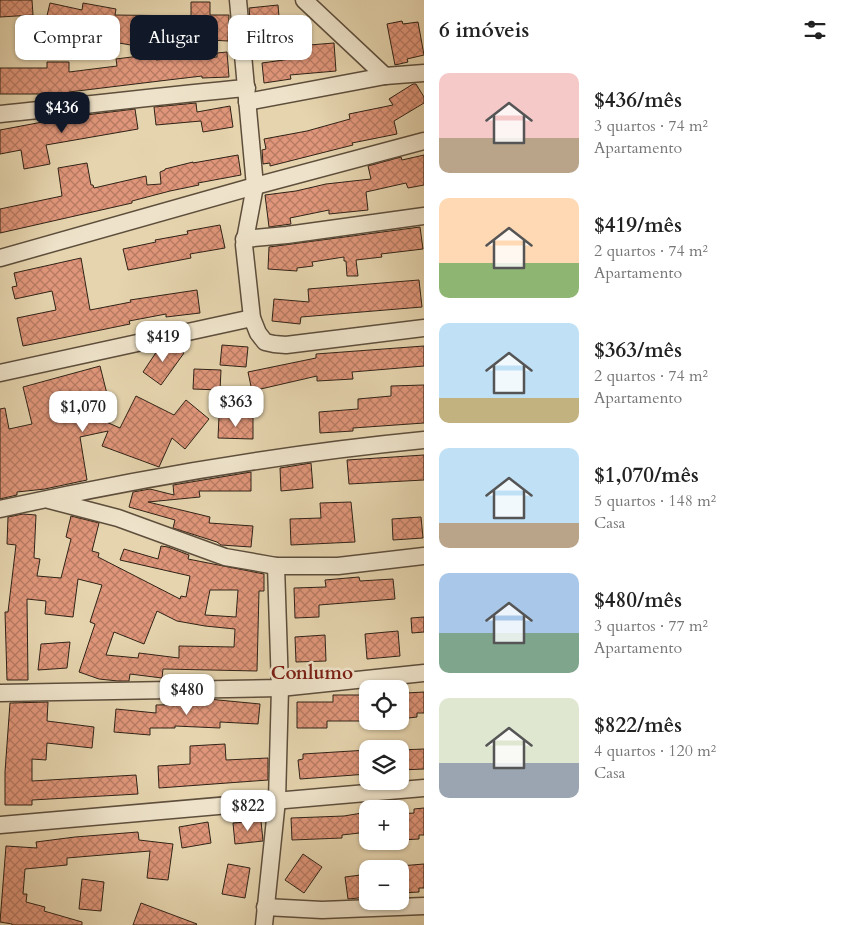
<!DOCTYPE html>
<html lang="pt">
<head>
<meta charset="utf-8">
<style>
	body { margin:0; font-family:Cardo,serif; background:#f2f2f2; color:#222; height:100vh; display:flex; flex-direction:column; font-size:19px; white-space:nowrap }
	* { box-sizing:border-box; margin:0 }
	p { font-size:16px; color:#767676 }
	.icon { flex:none; width:28px; height:28px; fill:none; stroke:currentColor; stroke-width:2; stroke-linecap:round; stroke-linejoin:round }
	.map { position:relative; flex:1; overflow:hidden }
	.drawer { display:flex; flex-direction:column; background:#fff; width:420px }
	.drawer>* { flex:none }
	.hud { position:absolute; left:15px; top:15px; width:334px; height:45px; display:flex; gap:10px }
	.controls { position:absolute; left:359px; top:680px; display:grid; gap:10px }
	.controls a { display:grid; place-items:center; width:50px; height:50px; border-radius:10px; background:#fff; box-shadow:0 1px 4px #0004; font-size:25px }
	.price { position:absolute; translate:-50% -42px; padding:0 11px; border-radius:10px; background:#fff; color:#222; font-size:16px; line-height:32px; filter:drop-shadow(0 1px 2px #0008) }
	.price::after { content:''; position:absolute; left:50%; top:30px; width:15px; height:11px; margin-left:-8px; background:inherit; clip-path:polygon(0 0,100% 0,50% 100%) }
	.price.active { background:#111827; color:#fff }
	ul { padding:0; list-style:none }
	li { display:flex; align-items:center; gap:15px; height:125px; padding:0 15px }
	li span { display:grid; place-items:center; flex:none; width:140px; height:100px; border-radius:10px; color:#555 }
	li>.icon { margin-inline-start:auto }
	span .icon { width:60px; height:60px; fill:#fffc; stroke-width:1 }
	li b { font-size:21px }
	h2 { display:flex; justify-content:space-between; align-items:center; height:60px; padding:0 15px; font-size:21px }
	.tag { padding:0 18px; border-radius:10px; background:#fff; box-shadow:0 1px 4px #0004; font-size:18px; line-height:45px }
	.tag.active { background:#111827; color:#fff }
	main { display:flex; flex:1; min-height:0 }
	.map>svg:first-child { display:block }
	.building { fill:url(#building-cross-hatch); stroke:#302216; fill-rule:evenodd }
	.lines { fill:none; stroke-linecap:round; stroke-linejoin:round }
	.minor-casing { stroke:#5d4e3c; stroke-width:19 }
	.minor { stroke:#eee3ca; stroke-width:16 }
	.labels { text-anchor:middle; dominant-baseline:central; stroke-width:5; stroke-linejoin:round; paint-order:stroke }
	.neighbourhood-label { font-size:19px; font-weight:bold; fill:#7a1f14; stroke:#eee3ca }
</style>
</head>
<body>
<main>
<div class="map">
<svg width="424" height="925" viewBox="0 0 424 925">
	<defs>
		<pattern id="building-cross-hatch" width="8" height="8" patternUnits="userSpaceOnUse" patternTransform="scale(1.25)"><rect width="8" height="8" fill="#e0967a"/><path d="M0 0l8 8M0 8l8-8" fill="none" stroke="#b67a63"/></pattern>
	</defs>
	<rect width="100%" height="100%" fill="#e5d4ae"/>
	<filter id="stains"><feTurbulence type="fractalNoise" baseFrequency=".004" numOctaves="4"/><feColorMatrix values="0 0 0 0 .2 0 0 0 0 .09 0 0 0 0 .02 0 0 0 .5 -.17"/></filter>
	<radialGradient id="worn" r=".72"><stop offset=".6" stop-color="#630" stop-opacity="0"/><stop offset="1" stop-color="#630" stop-opacity=".3"/></radialGradient>
	<g class="building">
		<polygon points="0,0 32,0 33,15 0,17"/>
		<polygon points="191,2 210,2 210,15 229,15 228,41 190,39 190,40 153,39 154,49 78,36 78,33 45,24 50,3 82,10 83,3 116,9 115,15 191,16"/>
		<polygon points="278,5 281,40 252,42 249,8"/>
		<polygon points="402,21 403,24 418,22 424,55 407,59 408,62 395,65 387,24"/>
		<polygon points="334,43 336,71 290,75 291,79 264,83 262,63 298,58 297,46"/>
		<polygon points="227,52 229,77 202,78 202,76 168,80 69,92 69,94 0,94 0,68 47,68 47,62 69,62 69,72 117,66 116,59 155,54 156,60 192,56 192,59 217,57 217,53"/>
		<polygon points="413,84 416,84 424,97 424,103 394,121 397,134 352,143 353,145 270,166 270,163 263,164 262,150 266,149 264,139 307,131 350,119 349,114 393,105 389,99"/>
		<polygon points="196,103 197,112 230,106 233,127 203,132 201,121 156,125 154,107"/>
		<polygon points="135,109 138,129 46,145 50,164 24,169 21,150 0,154 0,130 69,117"/>
		<polygon points="238,155 241,175 198,183 199,185 170,191 132,201 132,203 0,233 0,209 62,196 58,168 87,163 91,185 93,185 94,188 146,176 147,185 161,184 160,172 165,170 165,169 193,162 193,163"/>
		<polygon points="424,155 424,185 408,188 406,183 366,192 368,210 329,214 329,210 290,218 291,224 269,227 265,195 296,191 326,184 371,179 368,166 401,157 402,160"/>
		<polygon points="220,225 225,248 190,254 191,258 128,270 123,249 156,242 155,240 188,234 187,231"/>
		<polygon points="420,227 423,249 381,254 382,257 356,260 358,276 347,276 346,261 344,261 344,257 312,262 313,266 297,268 297,271 268,269 269,247"/>
		<polygon points="81,258 90,310 131,302 130,300 197,290 200,313 166,317 166,314 129,321 130,324 23,346 17,318 56,310 52,291 15,299 12,287 17,286 14,273"/>
		<polygon points="419,280 422,307 301,317 300,324 272,321 274,299 309,302 308,289"/>
		<polygon points="173,345 184,353 161,385 143,372 159,348"/>
		<polygon points="222,345 248,347 246,367 220,365"/>
		<polygon points="424,346 424,366 352,372 353,379 317,381 317,376 252,391 248,372 316,358 316,354"/>
		<polygon points="100,366 107,394 98,396 104,421 120,428 136,396 174,415 186,400 209,419 185,449 172,438 159,467 102,446 108,431 80,437 87,480 45,489 17,492 17,495 0,499 0,409 5,408 9,429 32,424 23,387"/>
		<polygon points="194,369 221,370 220,390 193,389"/>
		<polygon points="424,385 424,423 353,428 353,431 320,433 319,412 358,409 358,399 391,396 391,386"/>
		<polygon points="219,416 253,417 253,439 218,438"/>
		<polygon points="424,455 424,480 349,484 347,460"/>
		<polygon points="311,463 313,488 281,491 280,468"/>
		<polygon points="251,472 251,491 199,491 200,497 148,502 210,517 209,523 253,526 251,547 221,545 217,542 173,528 175,520 129,507 133,492 150,489 174,495 173,485"/>
		<polygon points="351,502 355,542 291,545 290,519 321,518 320,503"/>
		<path d="M23,514L36,515L34,558L40,559L37,576L61,578L71,539L66,537L71,516L99,523L92,551L99,553L98,557L180,599L181,596L186,597L190,576L120,560L124,549L158,559L161,546L168,547L189,555L188,559L264,574V591H259L257,671L163,669L162,678L130,674L129,681H118L99,679L79,672L95,624L90,622L102,585L78,579L73,617L45,614L46,601L27,599L28,680H7L5,612H8L16,545L7,544L8,517ZM210,590H238L236,617L205,615ZM157,611L177,621L205,626L235,629L234,647L179,646V658L139,653L138,658L106,655L114,632L144,644Z"/>
		<polygon points="421,517 423,538 393,540 392,519"/>
		<polygon points="359,577 360,581 393,579 395,599 319,605 319,617 295,618 294,588 326,587 325,580"/>
		<polygon points="424,617 424,632 412,633 411,618"/>
		<polygon points="398,631 400,656 367,659 365,634"/>
		<polygon points="325,635 326,661 296,662 295,637"/>
		<polygon points="70,642 67,668 38,670 41,644"/>
		<polygon points="424,692 424,713 417,713 417,717 400,719 400,699 407,698 406,693"/>
		<polygon points="333,695 363,695 363,721 327,721 327,728 297,728 297,702 333,702"/>
		<polygon points="208,699 260,704 258,724 220,722 220,728 175,726 175,728 150,728 150,735 114,732 116,709 156,713 156,705 208,704"/>
		<polygon points="48,702 47,721 94,727 92,748 47,743 46,760 32,759 32,781 136,775 138,794 32,800 32,805 5,805 5,772 10,703"/>
		<polygon points="225,744 226,760 268,758 268,780 159,788 158,766 190,764 190,746"/>
		<polygon points="424,749 424,769 400,770 400,750"/>
		<polygon points="368,750 368,774 300,779 298,760 303,759 303,754"/>
		<polygon points="424,808 424,835 419,835 419,839 400,840 400,814 414,813 414,809"/>
		<polygon points="368,812 368,832 342,835 342,838 292,840 291,818 344,816"/>
		<polygon points="261,821 263,841 235,844 233,823"/>
		<polygon points="208,822 211,843 182,848 179,827"/>
		<polygon points="138,832 139,840 173,844 168,880 147,878 150,851 67,858 67,865 25,869 23,894 27,894 26,902 45,907 44,911 82,922 82,925 12,925 12,924 0,922 6,846 37,848 36,842 75,837"/>
		<polygon points="303,854 322,867 304,893 285,880"/>
		<polygon points="228,864 250,868 245,898 222,894"/>
		<polygon points="424,864 424,888 419,888 419,892 400,893 400,866"/>
		<polygon points="368,874 368,897 348,899 345,877"/>
		<polygon points="82,879 104,882 101,911 79,909"/>
		<polygon points="141,903 197,924 196,925 133,925"/>
	</g>
	<g class="lines">
		<defs>
			<g id="minor">
				<polyline points="238,0 255,186 244,245 252,318 258,333 265,342 274,344 286,345 424,328"/>
				<polyline points="304,0 385,76"/>
				<polyline points="247,102 385,76 424,73"/>
				<path d="M0,114C82,106 164,95 247,88"/>
				<polyline points="244,239 287,235 424,216"/>
				<polyline points="0,258 255,186 424,141"/>
				<polyline points="0,373 252,318"/>
				<polyline points="49,500 118,518 225,557 276,566 338,566 424,556"/>
				<path d="M0,509C140,478 281,454 424,440"/>
				<polyline points="0,693 280,688 424,673"/>
				<polyline points="0,825 424,788"/>
				<polyline points="265,907 322,910 424,906"/>
				<polyline points="264,925 277,800 280,688 276,566"/>
			</g>
		</defs>
		<use href="#minor" class="minor-casing"/>
		<use href="#minor" class="minor"/>
	</g>
	<g class="labels">
		<g class="neighbourhood-label">
			<text x="312" y="673">Conlumo</text>
		</g>
	</g>
	<rect width="100%" height="100%" filter="url(#stains)"/>
	<rect width="100%" height="100%" fill="url(#worn)"/>
</svg>
<div class="controls">
<a><svg class="icon" aria-label="locate" viewBox="0 0 24 24"><circle cx="12" cy="12" r="6"/><path d="M12 2v4M12 18v4M2 12h4M18 12h4"/></svg></a>
<a><svg class="icon" aria-label="layers" viewBox="0 0 24 24"><path d="M12 4l9 5-9 5-9-5zM3 14l9 5 9-5"/></svg></a>
<a>+</a>
<a>−</a>
</div>
<b class="price active" style="left:62px;top:134px">$436</b>
<b class="price" style="left:163px;top:363px">$419</b>
<b class="price" style="left:236px;top:428px">$363</b>
<b class="price" style="left:83px;top:433px">$1,070</b>
<b class="price" style="left:187px;top:716px">$480</b>
<b class="price" style="left:248px;top:832px">$822</b>
<div class="hud">
<a class="tag">Comprar</a>
<a class="tag active">Alugar</a>
<a class="tag">Filtros</a>
</div>
</div>
<section class="drawer">
<h2>6 imóveis<svg class="icon" aria-label="filters" viewBox="0 0 24 24"><path d="M4 7h16M4 17h16"/><circle cx="9" cy="7" r="2"/><circle cx="15" cy="17" r="2"/></svg></h2>
<ul>
<li><span style="background:linear-gradient(#f6c9c9 65%,#b9a48a 0)"><svg class="icon" aria-label="home" viewBox="0 0 24 24"><path d="M3 11l9-7 9 7M6 9v11h12V9"/></svg></span><div><b>$436/mês</b><p>3 quartos · 74 m²</p><p>Apartamento</p></div></li>
<li><span style="background:linear-gradient(#ffd9b3 65%,#8fb573 0)"><svg class="icon" aria-label="home" viewBox="0 0 24 24"><path d="M3 11l9-7 9 7M6 9v11h12V9"/></svg></span><div><b>$419/mês</b><p>2 quartos · 74 m²</p><p>Apartamento</p></div></li>
<li><span style="background:linear-gradient(#bfe0f5 75%,#c2b280 0)"><svg class="icon" aria-label="home" viewBox="0 0 24 24"><path d="M3 11l9-7 9 7M6 9v11h12V9"/></svg></span><div><b>$363/mês</b><p>2 quartos · 74 m²</p><p>Apartamento</p></div></li>
<li><span style="background:linear-gradient(#bfe0f5 75%,#b9a48a 0)"><svg class="icon" aria-label="home" viewBox="0 0 24 24"><path d="M3 11l9-7 9 7M6 9v11h12V9"/></svg></span><div><b>$1,070/mês</b><p>5 quartos · 148 m²</p><p>Casa</p></div></li>
<li><span style="background:linear-gradient(#a9c7e8 60%,#7fa58c 0)"><svg class="icon" aria-label="home" viewBox="0 0 24 24"><path d="M3 11l9-7 9 7M6 9v11h12V9"/></svg></span><div><b>$480/mês</b><p>3 quartos · 77 m²</p><p>Apartamento</p></div></li>
<li><span style="background:linear-gradient(#dfe7d0 65%,#9aa5b1 0)"><svg class="icon" aria-label="home" viewBox="0 0 24 24"><path d="M3 11l9-7 9 7M6 9v11h12V9"/></svg></span><div><b>$822/mês</b><p>4 quartos · 120 m²</p><p>Casa</p></div></li>
</ul>
</section>
</main>
</body>
</html>
